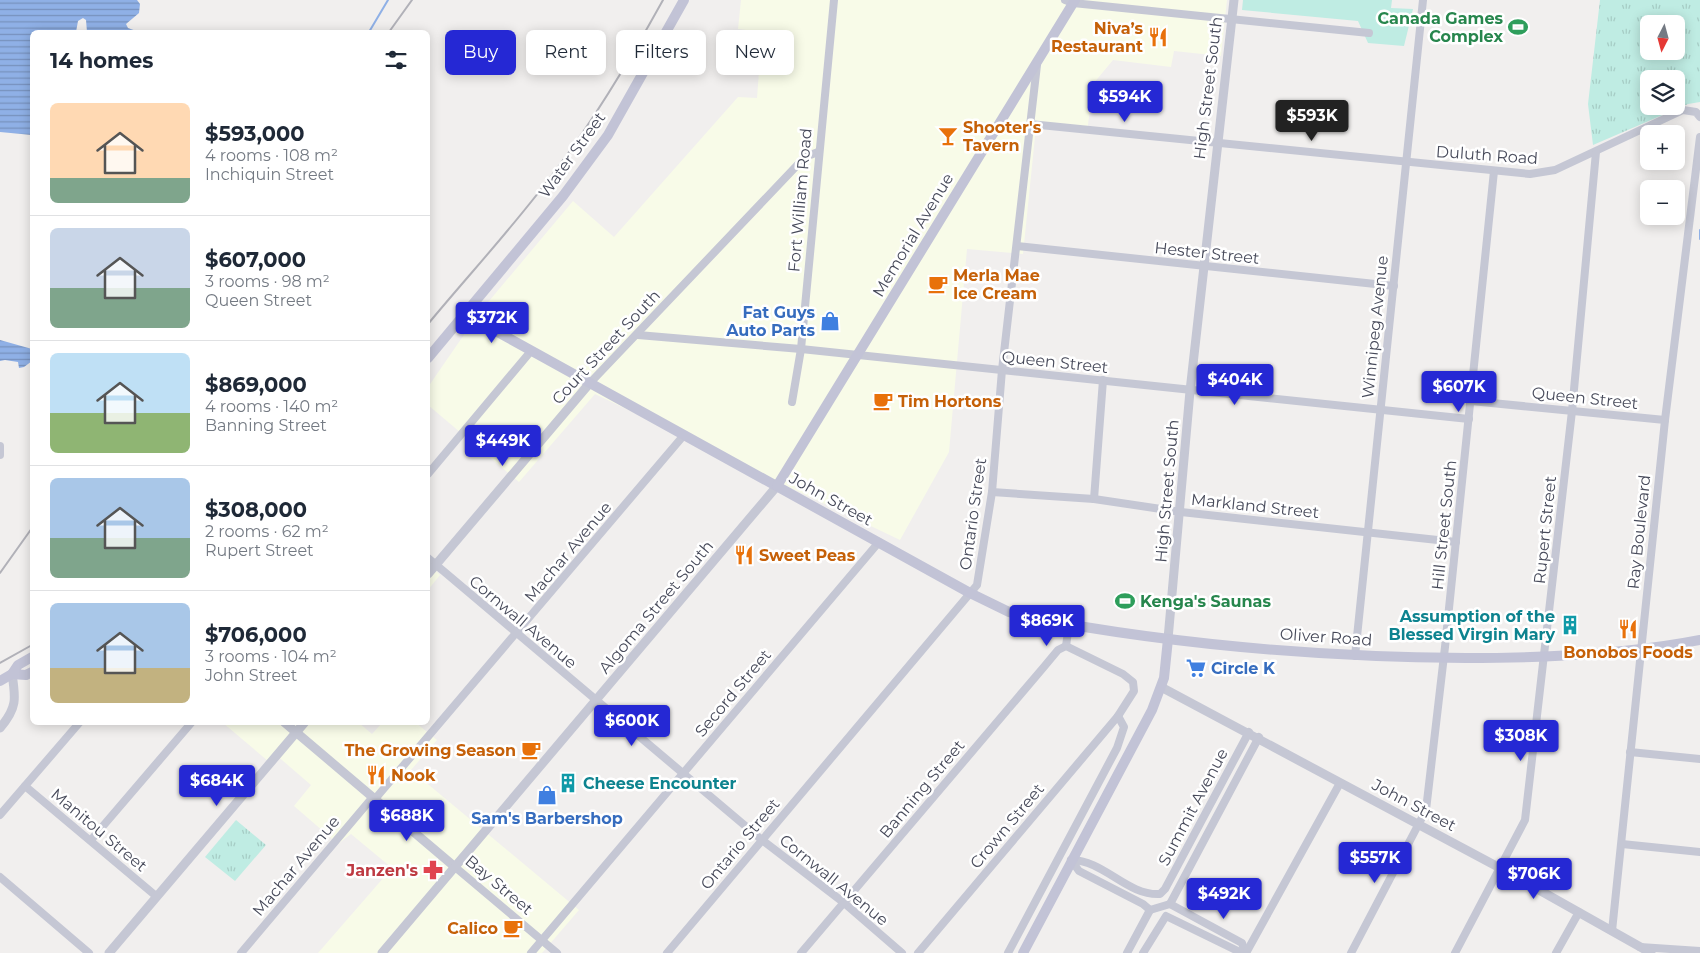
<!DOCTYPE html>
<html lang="en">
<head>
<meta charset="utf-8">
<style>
	body { margin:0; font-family:Montserrat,sans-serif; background:#f2f2f3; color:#1f2937; height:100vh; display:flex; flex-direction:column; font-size:19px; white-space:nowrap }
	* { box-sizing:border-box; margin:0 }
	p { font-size:16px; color:#747a83 }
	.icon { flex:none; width:28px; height:28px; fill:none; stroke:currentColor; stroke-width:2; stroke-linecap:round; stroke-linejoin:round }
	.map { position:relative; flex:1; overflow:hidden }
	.panel { position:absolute; left:30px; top:30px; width:400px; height:695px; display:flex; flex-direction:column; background:#fff; border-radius:8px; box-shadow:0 2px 12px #0003 }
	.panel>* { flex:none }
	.guide { position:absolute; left:445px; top:30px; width:475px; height:45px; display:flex; gap:10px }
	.needle { width:32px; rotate:186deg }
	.fabs { position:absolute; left:1640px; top:15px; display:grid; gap:10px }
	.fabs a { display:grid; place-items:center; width:45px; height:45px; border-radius:8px; background:#fff; box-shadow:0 2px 12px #0003; font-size:25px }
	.price { position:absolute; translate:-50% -42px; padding:0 11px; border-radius:5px; background:#2528d4; color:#fff; font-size:16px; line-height:32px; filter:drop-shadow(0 1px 2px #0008) }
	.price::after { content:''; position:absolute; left:50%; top:30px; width:15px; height:11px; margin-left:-8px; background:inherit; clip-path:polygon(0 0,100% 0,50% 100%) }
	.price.current { background:#222; color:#fff }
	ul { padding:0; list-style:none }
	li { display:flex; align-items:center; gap:15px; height:125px; padding:0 20px }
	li+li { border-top:1px solid #e0e1e3 }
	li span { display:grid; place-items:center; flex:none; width:140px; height:100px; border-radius:8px; color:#555 }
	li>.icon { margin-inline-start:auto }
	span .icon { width:60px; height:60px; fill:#fffc; stroke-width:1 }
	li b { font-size:21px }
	h2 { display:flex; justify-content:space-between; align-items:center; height:60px; padding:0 20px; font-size:21px }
	.pill { padding:0 18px; border-radius:8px; background:#fff; box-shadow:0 2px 12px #0003; font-size:18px; line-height:45px }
	.pill.current { background:#2528d4; color:#fff }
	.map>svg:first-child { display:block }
	.commercial { fill:#f8fbe8 }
	.grass { fill:#bfece3 }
	.park { fill:url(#park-tufts); fill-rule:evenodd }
	.water { fill:url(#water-rules) }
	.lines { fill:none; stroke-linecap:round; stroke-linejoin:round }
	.stream { stroke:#8fb0e6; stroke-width:2 }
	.minor { stroke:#c5c7d4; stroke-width:8 }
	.tertiary { stroke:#c5c7d4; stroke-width:9 }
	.secondary { stroke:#c2c3d6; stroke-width:10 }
	.rail { stroke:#b1b1b8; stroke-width:2 }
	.labels { text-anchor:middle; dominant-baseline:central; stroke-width:5; stroke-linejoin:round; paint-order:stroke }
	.leisure-label { font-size:16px; font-weight:bold; fill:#27864d; stroke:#fff; text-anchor:end }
	.food-label { font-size:16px; font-weight:bold; fill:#c56008; stroke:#fff; text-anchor:start }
	.street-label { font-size:16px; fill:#474a5a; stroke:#fff }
	.shop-label { font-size:16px; font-weight:bold; fill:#366cbe; stroke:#fff; text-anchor:end }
	.culture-label { font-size:16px; font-weight:bold; fill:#0d838f; stroke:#fff; text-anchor:end }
	.health-label { font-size:16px; font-weight:bold; fill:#be3a42; stroke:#fff; text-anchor:end }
</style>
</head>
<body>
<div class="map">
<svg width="1700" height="953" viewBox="0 0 1700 953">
	<defs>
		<pattern id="park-tufts" width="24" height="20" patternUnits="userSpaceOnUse" patternTransform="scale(1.25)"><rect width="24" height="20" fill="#bfece3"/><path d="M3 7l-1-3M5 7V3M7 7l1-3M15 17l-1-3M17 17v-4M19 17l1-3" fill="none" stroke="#a6ccc5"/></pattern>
		<pattern id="water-rules" width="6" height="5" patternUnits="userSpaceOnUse" patternTransform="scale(1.25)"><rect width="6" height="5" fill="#8fb0e6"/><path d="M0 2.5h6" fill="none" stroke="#7791bd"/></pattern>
	</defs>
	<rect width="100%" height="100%" fill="#f1efee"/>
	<g class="commercial">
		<polygon points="741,0 1227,0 1221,56 1174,51 1171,67 1113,60 1093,84 1087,133 1036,127 1023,254 967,249 949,452 900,540 595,394 519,482 428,405 428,387 479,313 573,201 614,237 738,97 757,98 762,32 738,29"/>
		<polygon points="428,563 440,575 428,590"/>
		<polygon points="223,723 359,723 372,734 382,723 416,723 437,740 411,770 579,910 542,953 318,953 392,868 351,834 338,844 294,806 311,785 275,754 268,761"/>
	</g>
	<polygon class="grass" points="1243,0 1392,0 1391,8 1413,9 1404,46 1368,43 1358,21 1242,10"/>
	<g class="park">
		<path d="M1600,0H1700V102L1688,104L1593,145L1588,104ZM1649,24H1676V51H1649ZM1649,79H1676V106H1649Z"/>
		<polygon points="236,820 266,845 235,881 205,857"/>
	</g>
	<g class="water">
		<polygon points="0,0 137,0 140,4 139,13 126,24 128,28 139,32 87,32 86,20 83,18 78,21 76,32 32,32 32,135 0,132"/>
		<polygon points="0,340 32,349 32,361 24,367 19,368 18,362 5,360 0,361"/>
	</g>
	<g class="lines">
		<g class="stream">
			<polyline points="369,32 388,0"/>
			<polyline points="1700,230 1700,239"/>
		</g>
		<g class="minor">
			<polyline points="1065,0 1073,3 1369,33"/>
			<polyline points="1030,124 1530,174 1555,170 1683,110 1696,112 1700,117"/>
			<polyline points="1017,246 1394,286"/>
			<polyline points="638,335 801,349 1469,419"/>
			<polyline points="589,384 805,157 818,152"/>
			<polyline points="1471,401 1665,420"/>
			<polyline points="792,402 801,349 834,0"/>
			<polyline points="0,446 0,455"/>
			<polyline points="428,474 531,351"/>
			<polyline points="992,492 1094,499 1181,512 1456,542"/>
			<polyline points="1094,499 1103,380"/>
			<polyline points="428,558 762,840 843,902 902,953"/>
			<polyline points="1066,646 1069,625"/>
			<polyline points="1355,656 1423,0"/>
			<polyline points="1630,752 1700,759"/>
			<polyline points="25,786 156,896"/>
			<polyline points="375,799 684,435"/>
			<polyline points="0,815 80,722"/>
			<polyline points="91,840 192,722"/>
			<polyline points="1622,844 1700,852"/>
			<path d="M1071,860C1104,860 1127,896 1160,894L1165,889L1249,732"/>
			<polyline points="1071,860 1079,871 1143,904 1150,910"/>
			<polyline points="455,867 557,953"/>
			<polyline points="0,877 89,953"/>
			<polyline points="1150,910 1170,904"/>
			<polyline points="1612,931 1665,420 1700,137"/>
			<polyline points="1640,947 1700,951"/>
			<polyline points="241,953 372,798"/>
			<polyline points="531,953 879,542"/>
			<polyline points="667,953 977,585 992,492 1002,370 1037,65"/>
			<polyline points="801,953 1043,668 1058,650 1066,646"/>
			<polyline points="918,953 1118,716 1134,691 1133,682 1123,674 1066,646"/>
			<polyline points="1008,953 1117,748 1124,727 1118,716"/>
			<polyline points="1127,953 1150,910"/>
			<polyline points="1143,953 1166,916 1242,953"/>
			<polyline points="1245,953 1242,943 1170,904 1259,737"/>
			<polyline points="1246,953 1340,783"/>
			<polyline points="1351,953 1426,810 1445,647 1494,171"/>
			<polyline points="1455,953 1525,820 1572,411 1596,152"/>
			<polyline points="1556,953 1579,912"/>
		</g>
		<g class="tertiary">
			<polyline points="428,574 589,384"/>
			<polyline points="1168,639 1190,391 1234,0"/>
			<polyline points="1161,687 1500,868 1651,953"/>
			<polyline points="284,722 455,867"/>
			<path d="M0,728C17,708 16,699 12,674"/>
			<polyline points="109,953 305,722"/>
			<polyline points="382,953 777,486"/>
		</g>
		<g class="secondary">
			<path d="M465,314L970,593L1009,612L1023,616C1168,644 1318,657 1466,658C1543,658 1624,655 1700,640"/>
			<polyline points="428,358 563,196 608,135 684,0"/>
			<polyline points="777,486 1075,0"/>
			<polyline points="12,674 26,675 32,672"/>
			<polyline points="0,681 12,674 18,665 32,657"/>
			<polyline points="1023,953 1152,710 1164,678 1168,639"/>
		</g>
		<g class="rail">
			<polyline points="389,32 412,0"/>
			<path d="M428,324C471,272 518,222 558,167C598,114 631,58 663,0"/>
			<polyline points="0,573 32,528"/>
			<polyline points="0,663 32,645"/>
		</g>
	</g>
	<defs>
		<symbol id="stadium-bare" viewBox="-9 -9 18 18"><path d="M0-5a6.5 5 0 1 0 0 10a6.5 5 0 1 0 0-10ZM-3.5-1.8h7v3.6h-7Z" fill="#2e9e5b" stroke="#fff" stroke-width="2.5" paint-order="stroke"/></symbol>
		<symbol id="restaurant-bare" viewBox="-9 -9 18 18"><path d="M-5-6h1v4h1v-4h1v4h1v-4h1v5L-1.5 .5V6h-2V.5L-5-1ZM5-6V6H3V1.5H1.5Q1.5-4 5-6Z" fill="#e8710a" stroke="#fff" stroke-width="2.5" paint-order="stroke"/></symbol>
		<symbol id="bar-bare" viewBox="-9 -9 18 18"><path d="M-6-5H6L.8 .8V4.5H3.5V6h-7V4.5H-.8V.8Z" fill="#e8710a" stroke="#fff" stroke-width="2.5" paint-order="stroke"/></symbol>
		<symbol id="cafe-bare" viewBox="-9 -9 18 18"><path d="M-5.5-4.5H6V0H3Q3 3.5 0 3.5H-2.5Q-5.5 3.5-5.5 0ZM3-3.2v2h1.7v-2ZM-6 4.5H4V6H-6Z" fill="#e8710a" stroke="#fff" stroke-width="2.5" paint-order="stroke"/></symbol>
		<symbol id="shop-bare" viewBox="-9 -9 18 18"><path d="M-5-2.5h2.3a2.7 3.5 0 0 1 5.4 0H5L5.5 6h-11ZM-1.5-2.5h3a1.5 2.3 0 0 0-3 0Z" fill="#3f7fe0" stroke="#fff" stroke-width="2.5" paint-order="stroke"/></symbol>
		<symbol id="building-bare" viewBox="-9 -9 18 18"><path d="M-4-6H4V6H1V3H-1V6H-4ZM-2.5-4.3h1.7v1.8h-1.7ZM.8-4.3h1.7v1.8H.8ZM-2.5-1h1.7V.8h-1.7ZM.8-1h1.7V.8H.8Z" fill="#0f9aa8" stroke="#fff" stroke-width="2.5" paint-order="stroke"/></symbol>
		<symbol id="supermarket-bare" viewBox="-9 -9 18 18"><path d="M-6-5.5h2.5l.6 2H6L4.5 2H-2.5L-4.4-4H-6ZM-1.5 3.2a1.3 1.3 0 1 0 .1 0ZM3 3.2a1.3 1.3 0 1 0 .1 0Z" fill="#3f7fe0" stroke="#fff" stroke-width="2.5" paint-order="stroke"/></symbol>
		<symbol id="pharmacy-bare" viewBox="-9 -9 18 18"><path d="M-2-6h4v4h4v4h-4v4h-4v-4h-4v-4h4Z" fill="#e0444e" stroke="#fff" stroke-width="2.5" paint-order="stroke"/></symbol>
	</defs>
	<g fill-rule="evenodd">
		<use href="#stadium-bare" x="1504" y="13" width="28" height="28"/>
		<use href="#restaurant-bare" x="1144" y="23" width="28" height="28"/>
		<use href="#bar-bare" x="934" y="122" width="28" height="28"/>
		<use href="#cafe-bare" x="924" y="270" width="28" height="28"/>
		<use href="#shop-bare" x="816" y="307" width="28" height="28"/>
		<use href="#cafe-bare" x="869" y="387" width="28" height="28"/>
		<use href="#restaurant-bare" x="730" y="541" width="28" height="28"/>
		<use href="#stadium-bare" x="1111" y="587" width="28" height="28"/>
		<use href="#building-bare" x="1556" y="611" width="28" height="28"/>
		<use href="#restaurant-bare" x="1614" y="615" width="28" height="28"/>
		<use href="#supermarket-bare" x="1182" y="654" width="28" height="28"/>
		<use href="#cafe-bare" x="517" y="736" width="28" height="28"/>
		<use href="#restaurant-bare" x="362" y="761" width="28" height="28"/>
		<use href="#building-bare" x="554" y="769" width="28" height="28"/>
		<use href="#shop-bare" x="533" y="781" width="28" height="28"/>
		<use href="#pharmacy-bare" x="419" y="856" width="28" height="28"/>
		<use href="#cafe-bare" x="499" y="914" width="28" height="28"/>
	</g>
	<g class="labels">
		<g class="leisure-label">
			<text x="1503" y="18">Canada Games<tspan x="1503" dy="18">Complex</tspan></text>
			<text x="1140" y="601" text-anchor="start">Kenga's Saunas</text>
		</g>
		<g class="food-label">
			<text x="1143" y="28" text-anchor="end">Niva’s<tspan x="1143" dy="18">Restaurant</tspan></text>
			<text x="963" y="127">Shooter's<tspan x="963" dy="18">Tavern</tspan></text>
			<text x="953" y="275">Merla Mae<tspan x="953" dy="18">Ice Cream</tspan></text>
			<text x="898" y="401">Tim Hortons</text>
			<text x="759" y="555">Sweet Peas</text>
			<text x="1628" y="652" text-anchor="middle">Bonobos Foods</text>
			<text x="516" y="750" text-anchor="end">The Growing Season</text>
			<text x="391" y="775">Nook</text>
			<text x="498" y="928" text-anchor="end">Calico</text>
		</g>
		<g class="street-label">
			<text transform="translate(1208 88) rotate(-83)">High Street South</text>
			<text transform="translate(572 155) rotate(-54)">Water Street</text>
			<text transform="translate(1487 155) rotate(4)">Duluth Road</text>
			<text transform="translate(800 200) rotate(-85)">Fort William Road</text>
			<text transform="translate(913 235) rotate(-59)">Memorial Avenue</text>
			<text transform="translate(1207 253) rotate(6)">Hester Street</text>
			<text transform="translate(1375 327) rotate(-84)">Winnipeg Avenue</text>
			<text transform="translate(606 347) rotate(-47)">Court Street South</text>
			<text transform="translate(1055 362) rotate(6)">Queen Street</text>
			<text transform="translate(1585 398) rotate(6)">Queen Street</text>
			<text transform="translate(1167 491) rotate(-85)">High Street South</text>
			<text transform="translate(831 499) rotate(29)">John Street</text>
			<text transform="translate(1255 506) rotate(6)">Markland Street</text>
			<text transform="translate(973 514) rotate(-82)">Ontario Street</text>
			<text transform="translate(1444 525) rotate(-84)">Hill Street South</text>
			<text transform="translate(1545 530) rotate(-84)">Rupert Street</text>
			<text transform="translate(1639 532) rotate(-84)">Ray Boulevard</text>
			<text transform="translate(568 552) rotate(-50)">Machar Avenue</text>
			<text transform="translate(656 607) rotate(-50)">Algoma Street South</text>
			<text transform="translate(523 622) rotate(40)">Cornwall Avenue</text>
			<text transform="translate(1326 637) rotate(4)">Oliver Road</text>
			<text transform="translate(733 693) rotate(-50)">Secord Street</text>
			<text transform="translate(922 789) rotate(-50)">Banning Street</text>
			<text transform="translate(1414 805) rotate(28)">John Street</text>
			<text transform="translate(1193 807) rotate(-62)">Summit Avenue</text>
			<text transform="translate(1007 826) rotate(-50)">Crown Street</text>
			<text transform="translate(99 830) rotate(40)">Manitou Street</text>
			<text transform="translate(740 844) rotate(-50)">Ontario Street</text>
			<text transform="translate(296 866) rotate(-50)">Machar Avenue</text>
			<text transform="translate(834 880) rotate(39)">Cornwall Avenue</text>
			<text transform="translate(499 885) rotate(40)">Bay Street</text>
		</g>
		<g class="shop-label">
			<text x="815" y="312">Fat Guys<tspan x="815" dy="18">Auto Parts</tspan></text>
			<text x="1211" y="668" text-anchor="start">Circle K</text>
			<text x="547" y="818" text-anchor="middle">Sam's Barbershop</text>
		</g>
		<g class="culture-label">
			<text x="1555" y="616">Assumption of the<tspan x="1555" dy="18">Blessed Virgin Mary</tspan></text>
			<text x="583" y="783" text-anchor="start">Cheese Encounter</text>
		</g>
		<g class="health-label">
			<text x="418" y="870">Janzen's</text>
		</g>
	</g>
</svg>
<div class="fabs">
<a><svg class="needle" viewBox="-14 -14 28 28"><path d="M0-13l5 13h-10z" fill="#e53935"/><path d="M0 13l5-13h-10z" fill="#747a83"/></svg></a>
<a><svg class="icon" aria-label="layers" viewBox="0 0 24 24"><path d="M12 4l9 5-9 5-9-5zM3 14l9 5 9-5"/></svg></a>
<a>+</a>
<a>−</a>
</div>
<b class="price" style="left:1125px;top:123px">$594K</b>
<b class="price current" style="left:1312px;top:142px">$593K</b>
<b class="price" style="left:492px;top:344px">$372K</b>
<b class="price" style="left:1235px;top:406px">$404K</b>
<b class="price" style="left:1459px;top:413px">$607K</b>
<b class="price" style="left:503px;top:467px">$449K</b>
<b class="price" style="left:1047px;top:647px">$869K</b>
<b class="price" style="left:632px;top:747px">$600K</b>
<b class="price" style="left:1521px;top:762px">$308K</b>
<b class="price" style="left:217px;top:807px">$684K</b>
<b class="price" style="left:407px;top:842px">$688K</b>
<b class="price" style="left:1375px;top:884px">$557K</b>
<b class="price" style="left:1534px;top:900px">$706K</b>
<b class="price" style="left:1224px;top:920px">$492K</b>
<div class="guide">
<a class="pill current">Buy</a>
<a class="pill">Rent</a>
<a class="pill">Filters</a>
<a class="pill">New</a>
</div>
<section class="panel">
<h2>14 homes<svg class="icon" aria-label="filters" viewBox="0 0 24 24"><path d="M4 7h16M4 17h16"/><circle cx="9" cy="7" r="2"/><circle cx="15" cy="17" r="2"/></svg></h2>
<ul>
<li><span style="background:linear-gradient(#ffd9b3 75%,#7fa58c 0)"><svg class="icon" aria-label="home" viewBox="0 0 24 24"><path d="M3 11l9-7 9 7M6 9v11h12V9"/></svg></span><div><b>$593,000</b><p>4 rooms · 108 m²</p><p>Inchiquin Street</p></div></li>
<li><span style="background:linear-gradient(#c9d6e8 60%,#7fa58c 0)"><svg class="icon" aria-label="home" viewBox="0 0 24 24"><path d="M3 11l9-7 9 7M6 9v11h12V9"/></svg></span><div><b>$607,000</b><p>3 rooms · 98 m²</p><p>Queen Street</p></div></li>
<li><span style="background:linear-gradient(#bfe0f5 60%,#8fb573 0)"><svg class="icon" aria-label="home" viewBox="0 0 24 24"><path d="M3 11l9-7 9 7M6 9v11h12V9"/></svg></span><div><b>$869,000</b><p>4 rooms · 140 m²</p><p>Banning Street</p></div></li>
<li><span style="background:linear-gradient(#a9c7e8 60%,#7fa58c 0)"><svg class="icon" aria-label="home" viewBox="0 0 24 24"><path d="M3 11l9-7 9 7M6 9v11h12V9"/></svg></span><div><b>$308,000</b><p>2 rooms · 62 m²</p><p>Rupert Street</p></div></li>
<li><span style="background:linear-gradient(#a9c7e8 65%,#c2b280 0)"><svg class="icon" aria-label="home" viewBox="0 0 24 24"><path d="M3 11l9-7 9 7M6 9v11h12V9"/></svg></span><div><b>$706,000</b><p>3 rooms · 104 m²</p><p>John Street</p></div></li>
</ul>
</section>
</div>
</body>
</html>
